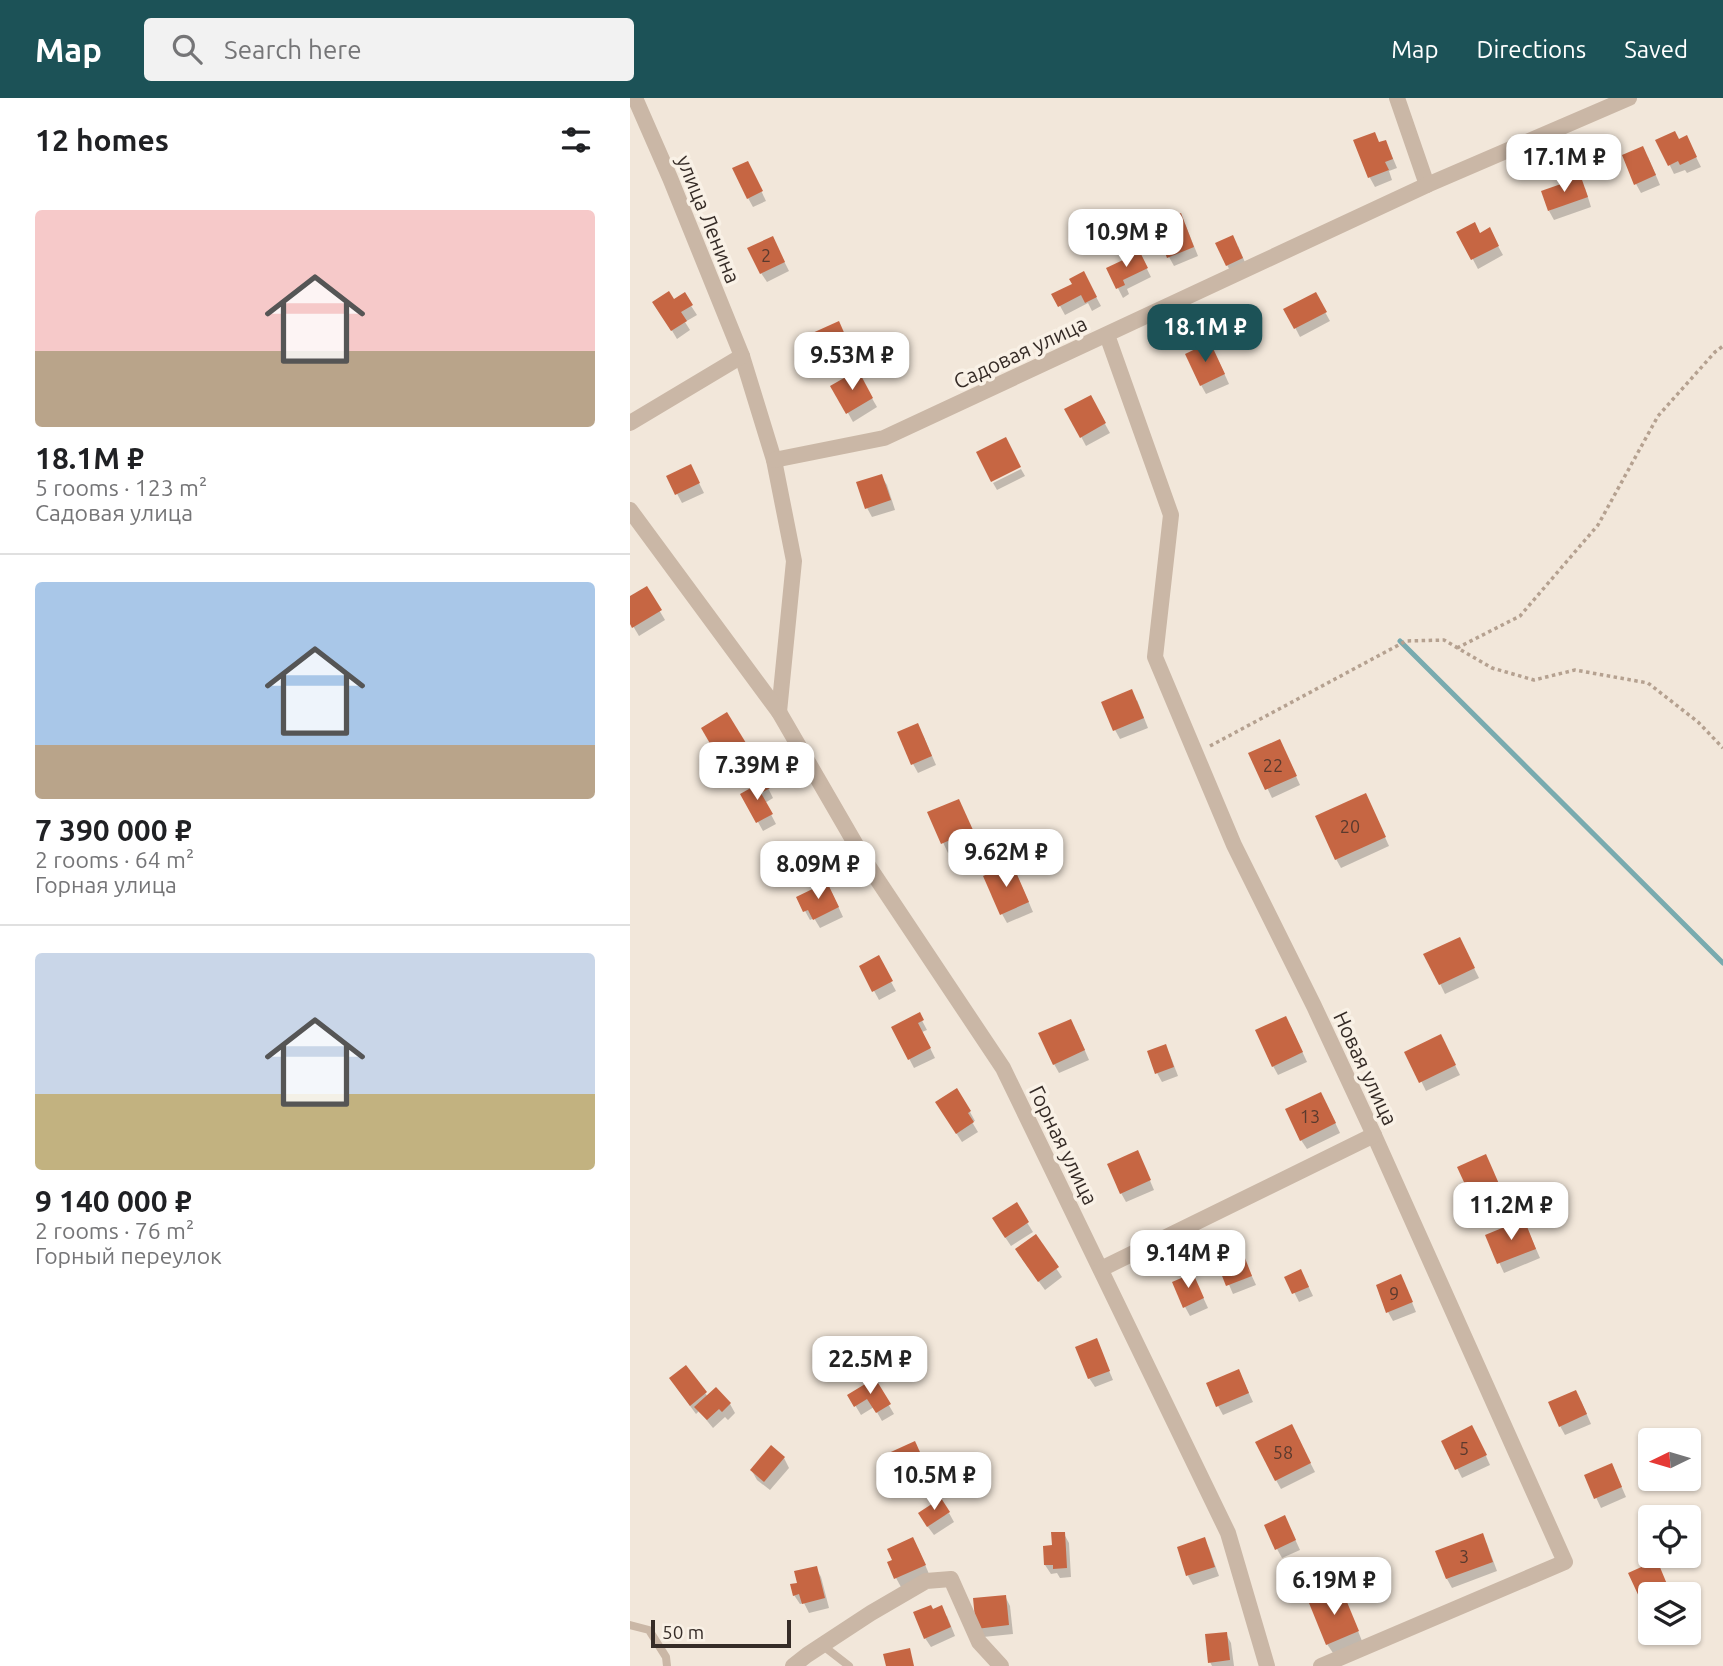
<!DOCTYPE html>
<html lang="en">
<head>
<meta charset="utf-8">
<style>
	body { margin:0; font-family:Ubuntu,sans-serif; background:#f2f2f2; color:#202124; height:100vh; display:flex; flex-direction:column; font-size:26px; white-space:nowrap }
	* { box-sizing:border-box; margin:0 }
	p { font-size:23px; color:#757577 }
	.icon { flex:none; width:38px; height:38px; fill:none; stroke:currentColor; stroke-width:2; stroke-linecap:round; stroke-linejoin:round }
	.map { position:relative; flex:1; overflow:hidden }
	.drawer { display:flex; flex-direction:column; background:#fff; width:630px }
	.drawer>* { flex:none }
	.needle { width:46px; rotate:265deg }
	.tools { position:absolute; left:1008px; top:1330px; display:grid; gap:14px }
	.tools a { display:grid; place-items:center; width:63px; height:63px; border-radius:7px; background:#fff; box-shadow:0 2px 5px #0004; font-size:35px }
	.scale { position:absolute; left:21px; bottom:18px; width:140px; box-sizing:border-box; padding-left:7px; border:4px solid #362c27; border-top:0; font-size:19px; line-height:24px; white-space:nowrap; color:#362c27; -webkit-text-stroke:5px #f9f1e6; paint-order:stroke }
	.price { position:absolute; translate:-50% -60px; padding:0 16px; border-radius:14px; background:#fff; color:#222; font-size:23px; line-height:46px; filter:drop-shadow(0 2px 4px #0008) }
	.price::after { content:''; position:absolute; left:50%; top:42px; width:21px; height:16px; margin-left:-10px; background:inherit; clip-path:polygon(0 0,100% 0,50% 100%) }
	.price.current { background:#1c5257; color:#fff }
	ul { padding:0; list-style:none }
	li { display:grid; align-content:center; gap:14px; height:371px; padding:0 35px }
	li+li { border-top:2px solid #e0e0e0 }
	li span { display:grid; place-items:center; height:217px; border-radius:7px; color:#555 }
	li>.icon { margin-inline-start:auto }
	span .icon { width:126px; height:126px; fill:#fffc; stroke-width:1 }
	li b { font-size:30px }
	h2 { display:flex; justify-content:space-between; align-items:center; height:84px; padding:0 35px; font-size:30px }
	header { display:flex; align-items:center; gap:42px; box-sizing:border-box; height:98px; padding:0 35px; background:#1c5257; color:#fff }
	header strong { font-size:33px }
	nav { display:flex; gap:38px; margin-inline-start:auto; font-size:24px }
	.search { width:490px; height:63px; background:#f2f2f2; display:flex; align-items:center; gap:18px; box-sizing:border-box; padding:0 24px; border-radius:7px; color:#757577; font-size:26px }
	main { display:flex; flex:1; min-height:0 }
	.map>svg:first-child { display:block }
	.shadow { fill:#0003 }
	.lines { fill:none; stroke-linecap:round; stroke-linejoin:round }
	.stream { stroke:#79abaf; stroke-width:5 }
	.building { fill:#c66643 }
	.path { stroke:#b5a190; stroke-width:3.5; stroke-dasharray:3.5 3.5; stroke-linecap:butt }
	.service { stroke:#cab7a6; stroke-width:8 }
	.minor { stroke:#cab7a6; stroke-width:16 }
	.labels { text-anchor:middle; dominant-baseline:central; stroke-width:7; stroke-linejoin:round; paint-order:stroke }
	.number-label { font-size:18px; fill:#5a3a2e }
	.street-label { font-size:21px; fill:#362c27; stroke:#f9f1e6 }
</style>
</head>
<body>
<header>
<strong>Map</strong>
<div class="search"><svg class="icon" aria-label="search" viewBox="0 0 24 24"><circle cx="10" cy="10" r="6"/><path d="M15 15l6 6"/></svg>Search here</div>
<nav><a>Map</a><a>Directions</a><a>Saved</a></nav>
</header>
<main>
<section class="drawer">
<h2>12 homes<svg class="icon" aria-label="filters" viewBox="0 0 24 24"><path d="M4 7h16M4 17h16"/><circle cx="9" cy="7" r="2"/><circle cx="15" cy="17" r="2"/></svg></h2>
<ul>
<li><span style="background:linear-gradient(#f6c9c9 65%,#b9a48a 0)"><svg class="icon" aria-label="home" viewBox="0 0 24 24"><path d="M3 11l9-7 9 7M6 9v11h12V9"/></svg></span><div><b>18.1M ₽</b><p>5 rooms · 123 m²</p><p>Садовая улица</p></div></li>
<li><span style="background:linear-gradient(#a9c7e8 75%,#b9a48a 0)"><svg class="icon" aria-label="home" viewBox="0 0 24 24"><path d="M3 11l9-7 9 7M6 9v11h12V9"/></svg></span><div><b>7 390 000 ₽</b><p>2 rooms · 64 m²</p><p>Горная улица</p></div></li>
<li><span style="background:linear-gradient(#c9d6e8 65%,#c2b280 0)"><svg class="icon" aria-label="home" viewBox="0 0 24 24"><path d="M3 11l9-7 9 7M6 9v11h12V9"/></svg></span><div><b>9 140 000 ₽</b><p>2 rooms · 76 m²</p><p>Горный переулок</p></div></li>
</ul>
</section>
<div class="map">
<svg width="1093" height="1568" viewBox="0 0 1093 1568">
	<rect width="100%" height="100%" fill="#f2e7da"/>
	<g class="shadow">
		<polygon points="725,43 750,46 760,53 767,70 759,73 762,82 745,89 740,80"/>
		<polygon points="1028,43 1049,43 1061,49 1071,69 1057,75 1055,72 1044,76"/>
		<polygon points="1018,59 1030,87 1011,95 1006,86"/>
		<polygon points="122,74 136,103 123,109 118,100"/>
		<polygon points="955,90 961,109 924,122 919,113"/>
		<polygon points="555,126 568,158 544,168 539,159"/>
		<polygon points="859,132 873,157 848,171 829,135 850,137"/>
		<polygon points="608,148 617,169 602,176 597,167"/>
		<polygon points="147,149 159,173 137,184 131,175"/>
		<polygon points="514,165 521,179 497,191 499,196 493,200 478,171"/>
		<polygon points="458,184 471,208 462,213 458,205 435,217 424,197 444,186"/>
		<polygon points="685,196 700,223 670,239 656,212"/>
		<polygon points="54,197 67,217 55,224 60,232 47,241 25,204 43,203"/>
		<polygon points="213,234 223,256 186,273 171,242"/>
		<polygon points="585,255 599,286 576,296 571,287"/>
		<polygon points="227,274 247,309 223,324 203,288"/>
		<polygon points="460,299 480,335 456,348 437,312"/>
		<polygon points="391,371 395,378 367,392 363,385"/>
		<polygon points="65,377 74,395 52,405 38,379"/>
		<polygon points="251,378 257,387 265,412 242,419 237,410"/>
		<polygon points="16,490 35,522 9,538 0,523 0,500"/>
		<polygon points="507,602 518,630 490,641 485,632"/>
		<polygon points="97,616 120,654 96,669 73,631"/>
		<polygon points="293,637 306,667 288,675 283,666"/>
		<polygon points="654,652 670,687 642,700 621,656"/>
		<polygon points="135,684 143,700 135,705 146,726 133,733 113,697"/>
		<polygon points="740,706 759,748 711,770 706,761"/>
		<polygon points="333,712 346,742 318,755 299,715"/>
		<polygon points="387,777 403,814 377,825 372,816"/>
		<polygon points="202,795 213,819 190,830 184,820 180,822 175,813"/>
		<polygon points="834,850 849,880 815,896 796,857"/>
		<polygon points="248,860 266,893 249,902 231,869"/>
		<polygon points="289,917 297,932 292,934 305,960 284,970 263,930"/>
		<polygon points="661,929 677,964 648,977 643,968"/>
		<polygon points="446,932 459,962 429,975 424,966"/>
		<polygon points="815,947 830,977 796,993 777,954"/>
		<polygon points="535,948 540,957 548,978 532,984 527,975"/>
		<polygon points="696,1005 710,1035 677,1051 671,1042"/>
		<polygon points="312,1013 340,1014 345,1023 342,1024 348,1034 332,1044"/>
		<polygon points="512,1064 524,1092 496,1104 491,1095"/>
		<polygon points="860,1067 877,1104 852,1116 846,1107"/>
		<polygon points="386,1107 403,1134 381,1148 369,1130"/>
		<polygon points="894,1123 910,1160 874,1175 857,1138"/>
		<polygon points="405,1139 432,1179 415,1192 392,1161"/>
		<polygon points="610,1152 626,1187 603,1196 588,1161"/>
		<polygon points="771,1178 786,1214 763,1223 758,1214"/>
		<polygon points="657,1180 676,1183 683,1198 669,1204"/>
		<polygon points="567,1186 578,1210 560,1218 555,1209"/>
		<polygon points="466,1242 483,1282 465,1289 459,1280"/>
		<polygon points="56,1269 78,1299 100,1306 105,1315 98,1322 95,1319 83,1330 69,1313 66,1316 46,1289"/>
		<polygon points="244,1282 264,1316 252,1323 244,1309 231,1317 219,1297"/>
		<polygon points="613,1282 623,1304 593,1317 588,1308"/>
		<polygon points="951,1303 961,1326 935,1337 930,1328"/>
		<polygon points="666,1337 685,1374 651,1391 646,1382"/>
		<polygon points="847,1338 860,1367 832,1380 813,1343"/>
		<polygon points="141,1350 154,1360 159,1370 140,1392 127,1382 122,1373"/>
		<polygon points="289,1354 302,1381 273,1395 267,1386"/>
		<polygon points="986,1376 996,1399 971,1410 956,1378"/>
		<polygon points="319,1415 324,1424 304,1437 295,1425"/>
		<polygon points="659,1428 670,1452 652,1460 647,1451"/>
		<polygon points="434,1436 439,1445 441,1479 430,1480 427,1475 421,1476 415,1467 424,1449"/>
		<polygon points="852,1437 857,1446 867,1473 822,1490 817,1481 807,1454"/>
		<polygon points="574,1441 579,1450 589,1478 563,1487 558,1478"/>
		<polygon points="288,1450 299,1476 271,1489 266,1480"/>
		<polygon points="186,1470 191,1479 199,1510 179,1515 174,1505 170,1506 164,1497 169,1486"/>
		<polygon points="1031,1474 1041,1496 1020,1496 1020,1510 1017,1512 1000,1476"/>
		<polygon points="375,1498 380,1508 383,1536 353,1539 348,1530"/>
		<polygon points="716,1503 732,1543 703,1555 697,1546"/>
		<polygon points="303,1513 317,1518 325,1538 301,1549 295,1540"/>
		<polygon points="596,1536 601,1545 604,1568 582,1568 580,1564"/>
	</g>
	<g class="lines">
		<polyline class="stream" points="770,543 1093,865"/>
	</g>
	<g class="building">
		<polygon points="1045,33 1049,41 1057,37 1067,59 1050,67 1048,63 1038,68 1025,42"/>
		<polygon points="745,34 749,44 756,42 763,61 755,64 759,72 738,80 723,42"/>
		<polygon points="1013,48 1026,77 1004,87 992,57"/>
		<polygon points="118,63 133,93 117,101 102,70"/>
		<polygon points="951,79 958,99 918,113 911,93"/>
		<polygon points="551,115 564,149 537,160 524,126"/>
		<polygon points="845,124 850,135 860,129 869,148 841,162 826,134"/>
		<polygon points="603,137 613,160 596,168 585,145"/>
		<polygon points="143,138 155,164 130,176 117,150"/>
		<polygon points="510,154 518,170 493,182 495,187 486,191 476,170"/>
		<polygon points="454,173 467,199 455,205 451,197 428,209 421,196 442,186 439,181"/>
		<polygon points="39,193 44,201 55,194 63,207 51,214 57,223 41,233 22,204"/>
		<polygon points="686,194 697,214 664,231 653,211"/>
		<polygon points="209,223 219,246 179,264 169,241"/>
		<polygon points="580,244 595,276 570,288 555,256"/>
		<polygon points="228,272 243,300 216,316 200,288"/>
		<polygon points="461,297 476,325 450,340 434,311"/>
		<polygon points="376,339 391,369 361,384 346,354"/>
		<polygon points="61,366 70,385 45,397 36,378"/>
		<polygon points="252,376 261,402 235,411 226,384"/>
		<polygon points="17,488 32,512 2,530 0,526 0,498"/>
		<polygon points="502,591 514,620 483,633 471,604"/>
		<polygon points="97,614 116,645 89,661 71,630"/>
		<polygon points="288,625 302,658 281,667 267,634"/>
		<polygon points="650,641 667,678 635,692 618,655"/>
		<polygon points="135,682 140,690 131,695 143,716 126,725 110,696"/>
		<polygon points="736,695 756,739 705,762 685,718"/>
		<polygon points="329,701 343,732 311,746 297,714"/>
		<polygon points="382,765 399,804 370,817 353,778"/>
		<polygon points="197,784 209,809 183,822 178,812 173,814 166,799"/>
		<polygon points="830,839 845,870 809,887 793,856"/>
		<polygon points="249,857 263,883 242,894 229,868"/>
		<polygon points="290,914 294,922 288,925 301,950 278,962 261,929"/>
		<polygon points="656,918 673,954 642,969 625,932"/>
		<polygon points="441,921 455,952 423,967 408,935"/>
		<polygon points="811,936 826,967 789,985 774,954"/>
		<polygon points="536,946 544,969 525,976 517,953"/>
		<polygon points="327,990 341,1013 338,1015 344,1024 326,1036 305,1004"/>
		<polygon points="691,994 706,1025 670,1043 655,1011"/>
		<polygon points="508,1052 521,1082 490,1096 477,1066"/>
		<polygon points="856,1056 873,1095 845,1108 827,1069"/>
		<polygon points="387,1104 399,1124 375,1140 362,1120"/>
		<polygon points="894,1121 906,1151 867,1166 855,1137"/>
		<polygon points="406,1136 429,1169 408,1184 385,1151"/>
		<polygon points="611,1150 622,1178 596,1188 585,1160"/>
		<polygon points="671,1171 679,1189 662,1196 654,1179"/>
		<polygon points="563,1175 574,1200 553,1210 542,1184"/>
		<polygon points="771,1176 783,1204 756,1215 746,1187"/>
		<polygon points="467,1240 480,1273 458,1281 445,1249"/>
		<polygon points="56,1267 77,1294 60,1308 39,1280"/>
		<polygon points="609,1271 619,1295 586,1309 576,1285"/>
		<polygon points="245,1280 261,1306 246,1315 237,1301 224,1309 217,1297"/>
		<polygon points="86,1289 101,1305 92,1314 89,1311 77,1322 64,1309"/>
		<polygon points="946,1292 957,1316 929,1329 918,1304"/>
		<polygon points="662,1326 681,1365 645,1383 625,1344"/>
		<polygon points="842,1327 857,1357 825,1372 811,1343"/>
		<polygon points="285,1343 298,1372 266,1387 252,1358"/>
		<polygon points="141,1347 155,1359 134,1384 120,1372"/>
		<polygon points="982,1365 992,1389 964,1401 954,1377"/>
		<polygon points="311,1400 320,1414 297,1429 288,1415"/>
		<polygon points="655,1417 666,1442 645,1452 634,1427"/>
		<polygon points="421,1434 435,1434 437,1470 423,1471 423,1467 414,1467 413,1448 422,1447"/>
		<polygon points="853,1435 863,1464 816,1481 805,1453"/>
		<polygon points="283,1439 296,1467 264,1481 257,1464 262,1462 257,1451"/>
		<polygon points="575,1439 585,1469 556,1478 547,1449"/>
		<polygon points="1027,1462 1039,1491 1027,1496 1020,1496 1020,1499 1011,1503 998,1475"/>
		<polygon points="187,1468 195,1500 172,1506 169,1496 163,1498 160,1486 167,1485 164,1473"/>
		<polygon points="712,1492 729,1533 696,1547 679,1505"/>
		<polygon points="376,1497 379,1527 346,1531 343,1500"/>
		<polygon points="301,1507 303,1511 312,1507 321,1529 294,1541 283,1514"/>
		<polygon points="597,1534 600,1562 578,1565 575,1536"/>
		<polygon points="280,1550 284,1568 256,1568 253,1556"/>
	</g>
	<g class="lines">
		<g class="path">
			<polyline points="827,550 890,518 968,427 1028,318 1085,254 1093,248"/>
			<polyline points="580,648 776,543 814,542 862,570 904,582 945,572 1018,585 1068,624 1093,650"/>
		</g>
		<g class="service">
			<polyline points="0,1527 19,1532 36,1559 37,1568"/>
			<polyline points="192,1547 219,1568"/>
		</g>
		<g class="minor">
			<polyline points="5,0 40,80 112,258 144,362 164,463 149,614"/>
			<polyline points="767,0 797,87"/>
			<polyline points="477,237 541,417 525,559 604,747 684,908 744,1037 935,1464 691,1568"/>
			<polyline points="0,325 112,258"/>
			<polyline points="144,362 254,340 797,87 999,0"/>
			<polyline points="0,412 149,614 237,766 373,970 598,1435 637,1568"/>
			<polyline points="471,1171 744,1037"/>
			<polyline points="163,1568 177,1557 241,1515 296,1483 321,1481 349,1544 371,1568"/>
		</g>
	</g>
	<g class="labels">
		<g class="number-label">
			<text x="136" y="157">2</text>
			<text x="643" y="667">22</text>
			<text x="720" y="728">20</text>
			<text x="680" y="1018">13</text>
			<text x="764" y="1195">9</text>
			<text x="834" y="1350">5</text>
			<text x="653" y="1354">58</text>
			<text x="834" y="1458">3</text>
		</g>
		<g class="street-label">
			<text transform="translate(79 121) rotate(68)">улица Ленина</text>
			<text transform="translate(390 254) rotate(-25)">Садовая улица</text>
			<text transform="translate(736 970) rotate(65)">Новая улица</text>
			<text transform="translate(434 1047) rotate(64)">Горная улица</text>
		</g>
	</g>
</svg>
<div class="tools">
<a><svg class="needle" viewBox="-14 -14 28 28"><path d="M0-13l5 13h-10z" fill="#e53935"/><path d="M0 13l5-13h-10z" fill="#757577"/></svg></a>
<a><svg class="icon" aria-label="locate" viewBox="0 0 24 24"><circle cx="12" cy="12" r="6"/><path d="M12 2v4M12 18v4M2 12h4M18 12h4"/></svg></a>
<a><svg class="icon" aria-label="layers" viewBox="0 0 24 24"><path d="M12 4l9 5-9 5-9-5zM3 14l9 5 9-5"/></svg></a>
</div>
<div class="scale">50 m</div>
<b class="price" style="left:934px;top:96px">17.1M ₽</b>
<b class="price" style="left:496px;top:171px">10.9M ₽</b>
<b class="price current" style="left:575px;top:266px">18.1M ₽</b>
<b class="price" style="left:222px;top:294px">9.53M ₽</b>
<b class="price" style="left:127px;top:704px">7.39M ₽</b>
<b class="price" style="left:376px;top:791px">9.62M ₽</b>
<b class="price" style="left:188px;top:803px">8.09M ₽</b>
<b class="price" style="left:881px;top:1144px">11.2M ₽</b>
<b class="price" style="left:558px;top:1192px">9.14M ₽</b>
<b class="price" style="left:240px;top:1298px">22.5M ₽</b>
<b class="price" style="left:304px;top:1414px">10.5M ₽</b>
<b class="price" style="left:704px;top:1519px">6.19M ₽</b>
</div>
</main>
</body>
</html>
